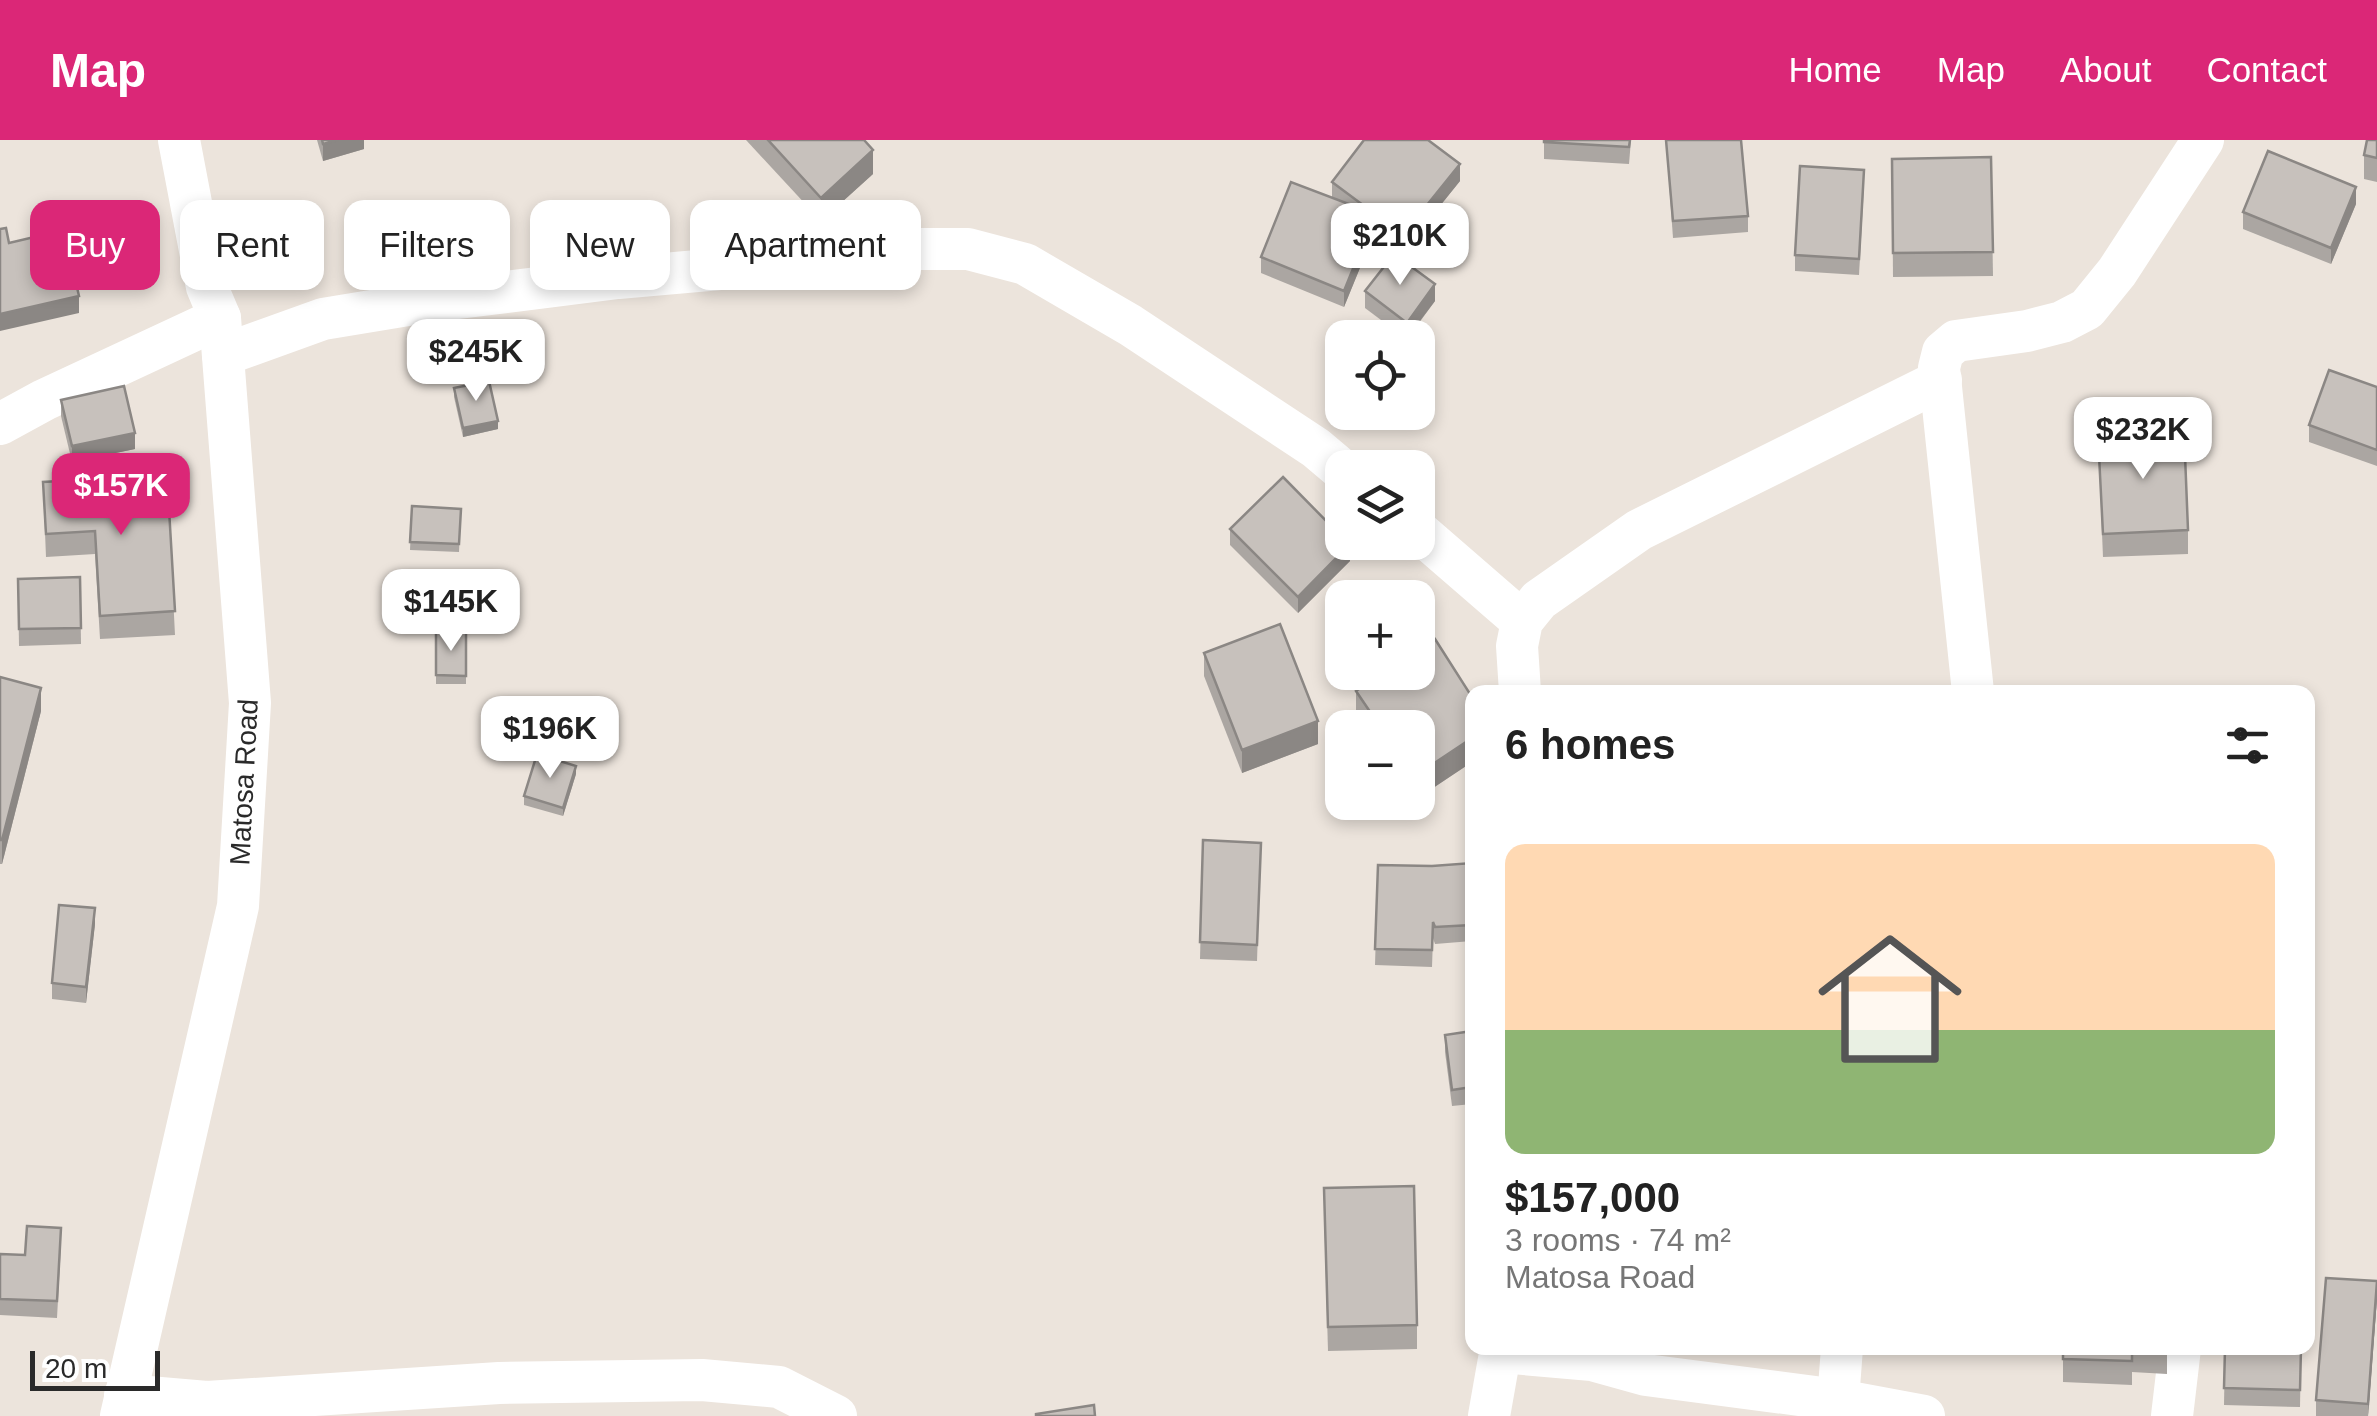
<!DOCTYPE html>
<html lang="en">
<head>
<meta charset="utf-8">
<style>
	body { margin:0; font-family:Helvetica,sans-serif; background:#f2f2f2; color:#222; height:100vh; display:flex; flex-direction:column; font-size:38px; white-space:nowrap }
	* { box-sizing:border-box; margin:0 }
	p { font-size:32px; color:#767676 }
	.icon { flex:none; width:55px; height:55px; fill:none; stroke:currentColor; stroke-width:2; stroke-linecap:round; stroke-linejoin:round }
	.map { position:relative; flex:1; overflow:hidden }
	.panel { position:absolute; left:1465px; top:545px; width:850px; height:670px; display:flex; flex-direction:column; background:#fff; border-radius:20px; box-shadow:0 5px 15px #0003 }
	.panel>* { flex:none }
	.top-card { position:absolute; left:30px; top:60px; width:950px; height:90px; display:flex; gap:20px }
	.controls { position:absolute; left:1325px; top:180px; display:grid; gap:20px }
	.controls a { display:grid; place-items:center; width:110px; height:110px; border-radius:20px; background:#fff; box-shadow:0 5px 15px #0003; font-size:50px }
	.scale { position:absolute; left:30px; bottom:25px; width:130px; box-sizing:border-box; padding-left:10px; border:5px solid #2a2a2a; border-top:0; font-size:28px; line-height:35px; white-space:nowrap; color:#2a2a2a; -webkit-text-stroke:8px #fff; paint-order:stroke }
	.price { position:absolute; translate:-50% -85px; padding:0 22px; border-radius:20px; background:#fff; color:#222; font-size:32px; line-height:65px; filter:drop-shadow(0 2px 5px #0008) }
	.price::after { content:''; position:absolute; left:50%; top:60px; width:30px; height:22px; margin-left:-15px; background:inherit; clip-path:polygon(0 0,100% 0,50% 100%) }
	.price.selected { background:#db2777; color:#fff }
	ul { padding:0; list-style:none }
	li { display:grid; align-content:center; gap:20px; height:530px; padding:0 40px }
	li span { display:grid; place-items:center; height:310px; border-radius:20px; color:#555 }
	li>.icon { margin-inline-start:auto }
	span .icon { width:180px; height:180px; fill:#fffc; stroke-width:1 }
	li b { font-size:42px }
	h2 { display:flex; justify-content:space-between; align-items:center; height:120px; padding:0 40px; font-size:42px }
	.chip { padding:0 35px; border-radius:20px; background:#fff; box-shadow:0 5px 15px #0003; font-size:35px; line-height:90px }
	.chip.selected { background:#db2777; color:#fff }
	header { display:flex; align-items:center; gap:60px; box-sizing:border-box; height:140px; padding:0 50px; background:#db2777; color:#fff }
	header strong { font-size:48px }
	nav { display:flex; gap:55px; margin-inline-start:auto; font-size:35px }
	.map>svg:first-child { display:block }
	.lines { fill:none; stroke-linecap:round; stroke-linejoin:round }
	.minor { stroke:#fff; stroke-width:42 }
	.wall { fill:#aba6a2 }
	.shaded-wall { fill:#8b8784 }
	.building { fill:#c7c1bc; stroke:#8b8784; stroke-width:2.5 }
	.labels { text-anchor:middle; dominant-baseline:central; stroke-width:8; stroke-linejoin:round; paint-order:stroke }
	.street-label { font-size:28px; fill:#2a2a2a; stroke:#fff }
</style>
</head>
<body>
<header>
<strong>Map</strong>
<nav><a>Home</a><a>Map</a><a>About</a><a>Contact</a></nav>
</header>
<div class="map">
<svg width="2377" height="1276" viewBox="0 0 2377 1276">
	<rect width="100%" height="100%" fill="#ece4dc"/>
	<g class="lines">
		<g class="minor">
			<polyline points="223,215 323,179 426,162 618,138 754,126 883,109 968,109 1025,124 1130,185 1316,308 1342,330"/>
			<polyline points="0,284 44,260 220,178"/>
			<polyline points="1418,391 1522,481"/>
			<polyline points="1520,552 1517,506 1522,481 1539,460 1639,390 1941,240"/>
			<polyline points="1973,552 1939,228 1943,212 1956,201 2027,191 2062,182 2087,169 2117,132 2203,0"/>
			<polyline points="1500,1212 1592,1220 1646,1235 1838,1260 1924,1276"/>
			<polyline points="125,1255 207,1262 499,1243 702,1240 779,1247 836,1276"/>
			<polyline points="1838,1260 1842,1208"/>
			<polyline points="121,1276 238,766 250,563 220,178 207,147 179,0"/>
			<polyline points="1489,1276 1501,1208"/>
			<polyline points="2172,1276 2180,1208"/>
		</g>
	</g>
	<g class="wall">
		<polygon points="317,0 364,0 364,9 323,21"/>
		<polygon points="746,0 864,0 873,34 821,81"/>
		<polygon points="1544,0 1631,0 1629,24 1544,19"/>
		<polygon points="1666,0 1748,76 1748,92 1673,98"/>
		<polygon points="2377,0 2377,42 2364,39 2364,15"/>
		<polygon points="1991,17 1993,136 1893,137 1892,19"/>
		<polygon points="1460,41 1402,113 1375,91 1344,167 1261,133 1261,117 1332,57 1332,42"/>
		<polygon points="1864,46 1859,135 1795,131 1795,115"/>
		<polygon points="2356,64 2331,124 2243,89 2243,72"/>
		<polygon points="1365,151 1435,161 1408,198 1405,198 1365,168"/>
		<polygon points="2377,247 2377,326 2309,302 2309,285"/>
		<polygon points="454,248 498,289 463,297 454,257"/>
		<polygon points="61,260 135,309 72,322 61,276"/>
		<polygon points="2098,295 2188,390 2188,414 2103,417"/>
		<polygon points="167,335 175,495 100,499 95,414 46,417 43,342"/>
		<polygon points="412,366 461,369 459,412 410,410"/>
		<polygon points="1230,389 1350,421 1298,473 1230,405"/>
		<polygon points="80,437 81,504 19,506 18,439"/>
		<polygon points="436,491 466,492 466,544 436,544"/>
		<polygon points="1204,513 1318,604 1242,633 1204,536"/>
		<polygon points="0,537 41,571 2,724 0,724"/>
		<polygon points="1356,551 1472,557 1472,622 1418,658 1418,588 1365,588 1356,574"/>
		<polygon points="576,634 563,676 524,665 524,656"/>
		<polygon points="1203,700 1261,703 1257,821 1200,819"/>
		<polygon points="1472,723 1472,801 1435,804 1433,798 1432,827 1375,825 1378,725 1432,726"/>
		<polygon points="95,784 86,863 52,859 52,843"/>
		<polygon points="1472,891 1472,964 1452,966 1445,912 1445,895"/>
		<polygon points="1324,1071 1417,1185 1417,1209 1328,1211"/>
		<polygon points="61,1105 57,1178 0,1175 0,1114 25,1115"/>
		<polygon points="2377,1158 2368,1276 2316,1276 2316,1260"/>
		<polygon points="2063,1208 2167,1208 2167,1234 2132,1232 2132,1245 2063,1242"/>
		<polygon points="2225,1208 2301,1208 2300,1267 2224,1265"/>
	</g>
	<g class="shaded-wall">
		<polygon points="338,0 364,0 364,9 323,21 323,4"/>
		<polygon points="873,10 873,34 821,81 821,58"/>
		<polygon points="1460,24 1460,41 1402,113 1402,96"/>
		<polygon points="2356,47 2356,64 2331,124 2331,108"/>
		<polygon points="1375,74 1375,91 1344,167 1344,151"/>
		<polygon points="1435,144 1435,161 1407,198 1407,183"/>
		<polygon points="79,156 79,173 0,191 0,174"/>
		<polygon points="498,281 498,289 463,297 463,288"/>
		<polygon points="135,293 135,309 72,322 72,306"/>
		<polygon points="1350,404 1350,421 1298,473 1298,457"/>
		<polygon points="41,548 41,571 2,724 2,700"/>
		<polygon points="1318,581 1318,604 1242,633 1242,610"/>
		<polygon points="1472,598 1472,622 1418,658 1418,634"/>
		<polygon points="576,626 576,634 563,676 563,668"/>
		<polygon points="95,768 95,784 86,863 86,847"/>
		<polygon points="2377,1142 2377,1158 2368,1276 2368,1264"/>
	</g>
	<g class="building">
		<polygon points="322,0 338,0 323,4"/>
		<polygon points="768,0 864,0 873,10 821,58"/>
		<polygon points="1364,0 1428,0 1460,24 1402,96 1375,74 1344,151 1261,117 1291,42 1375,74 1332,42"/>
		<polygon points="1544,0 1630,0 1629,7 1544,2"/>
		<polygon points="1666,0 1741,0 1748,76 1673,81"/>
		<polygon points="2367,0 2377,0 2377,18 2364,15"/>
		<polygon points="2268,11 2356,47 2331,108 2243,72"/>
		<polygon points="1991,17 1993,112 1893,113 1892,19"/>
		<polygon points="1800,26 1864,30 1859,119 1795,115"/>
		<polygon points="6,88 9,103 64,90 79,156 0,174 0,89"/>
		<polygon points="1394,114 1435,144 1407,183 1365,151"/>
		<polygon points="2329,230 2377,247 2377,310 2309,285"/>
		<polygon points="489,241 498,281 463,288 454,248"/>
		<polygon points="124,246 135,293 72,306 61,260"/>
		<polygon points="2184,290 2188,390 2103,394 2098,295"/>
		<polygon points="167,335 175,471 100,476 95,391 46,394 43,342"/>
		<polygon points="1283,337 1342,397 1342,402 1348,402 1350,404 1298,457 1230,389"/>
		<polygon points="412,366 461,369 459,404 410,402"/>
		<polygon points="80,437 81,488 19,489 18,439"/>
		<polygon points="1280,484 1318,581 1242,610 1204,513"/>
		<polygon points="436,491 466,492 466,536 436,535"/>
		<polygon points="1435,499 1472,557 1472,598 1418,634 1418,588 1381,588 1356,551 1384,532 1418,532 1418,510"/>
		<polygon points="0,537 41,548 2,700 0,700"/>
		<polygon points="537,614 576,626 563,668 524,656"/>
		<polygon points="1203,700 1261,703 1257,805 1200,802"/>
		<polygon points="1472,723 1472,785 1435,787 1433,782 1432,810 1375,809 1378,725 1432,726"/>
		<polygon points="59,765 95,768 86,847 52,843"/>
		<polygon points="1472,891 1472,947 1452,950 1445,895"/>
		<polygon points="1414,1046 1417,1185 1328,1187 1324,1048"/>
		<polygon points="27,1086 61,1088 57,1161 0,1159 0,1114 25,1115"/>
		<polygon points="2326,1138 2377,1141 2368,1264 2316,1260"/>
		<polygon points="2063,1208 2167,1208 2167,1210 2132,1209 2132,1221 2063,1219"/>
		<polygon points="2225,1208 2301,1208 2300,1250 2224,1248"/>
		<polygon points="1094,1265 1095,1276 1036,1276 1036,1274"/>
	</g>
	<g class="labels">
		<g class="street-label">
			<text transform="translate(244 642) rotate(-87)">Matosa Road</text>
		</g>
	</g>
</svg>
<div class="controls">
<a><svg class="icon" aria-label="locate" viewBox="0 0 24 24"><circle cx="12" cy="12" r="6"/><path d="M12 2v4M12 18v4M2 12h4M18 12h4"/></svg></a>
<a><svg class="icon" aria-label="layers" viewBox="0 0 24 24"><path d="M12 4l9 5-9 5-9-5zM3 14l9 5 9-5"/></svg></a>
<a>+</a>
<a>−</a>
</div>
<div class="scale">20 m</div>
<b class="price" style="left:1400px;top:148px">$210K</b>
<b class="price" style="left:476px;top:264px">$245K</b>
<b class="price" style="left:2143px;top:342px">$232K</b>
<b class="price selected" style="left:121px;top:398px">$157K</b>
<b class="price" style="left:451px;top:514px">$145K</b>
<b class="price" style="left:550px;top:641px">$196K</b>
<div class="top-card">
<a class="chip selected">Buy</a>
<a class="chip">Rent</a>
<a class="chip">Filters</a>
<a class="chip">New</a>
<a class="chip">Apartment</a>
</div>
<section class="panel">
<h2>6 homes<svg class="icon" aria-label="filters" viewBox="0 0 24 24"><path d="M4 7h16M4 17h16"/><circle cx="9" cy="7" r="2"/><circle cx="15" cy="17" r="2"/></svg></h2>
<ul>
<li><span style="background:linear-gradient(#ffd9b3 60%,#8fb573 0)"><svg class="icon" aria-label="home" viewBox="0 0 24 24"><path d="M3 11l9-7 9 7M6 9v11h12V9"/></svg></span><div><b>$157,000</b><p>3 rooms · 74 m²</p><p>Matosa Road</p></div></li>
</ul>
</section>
</div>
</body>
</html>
